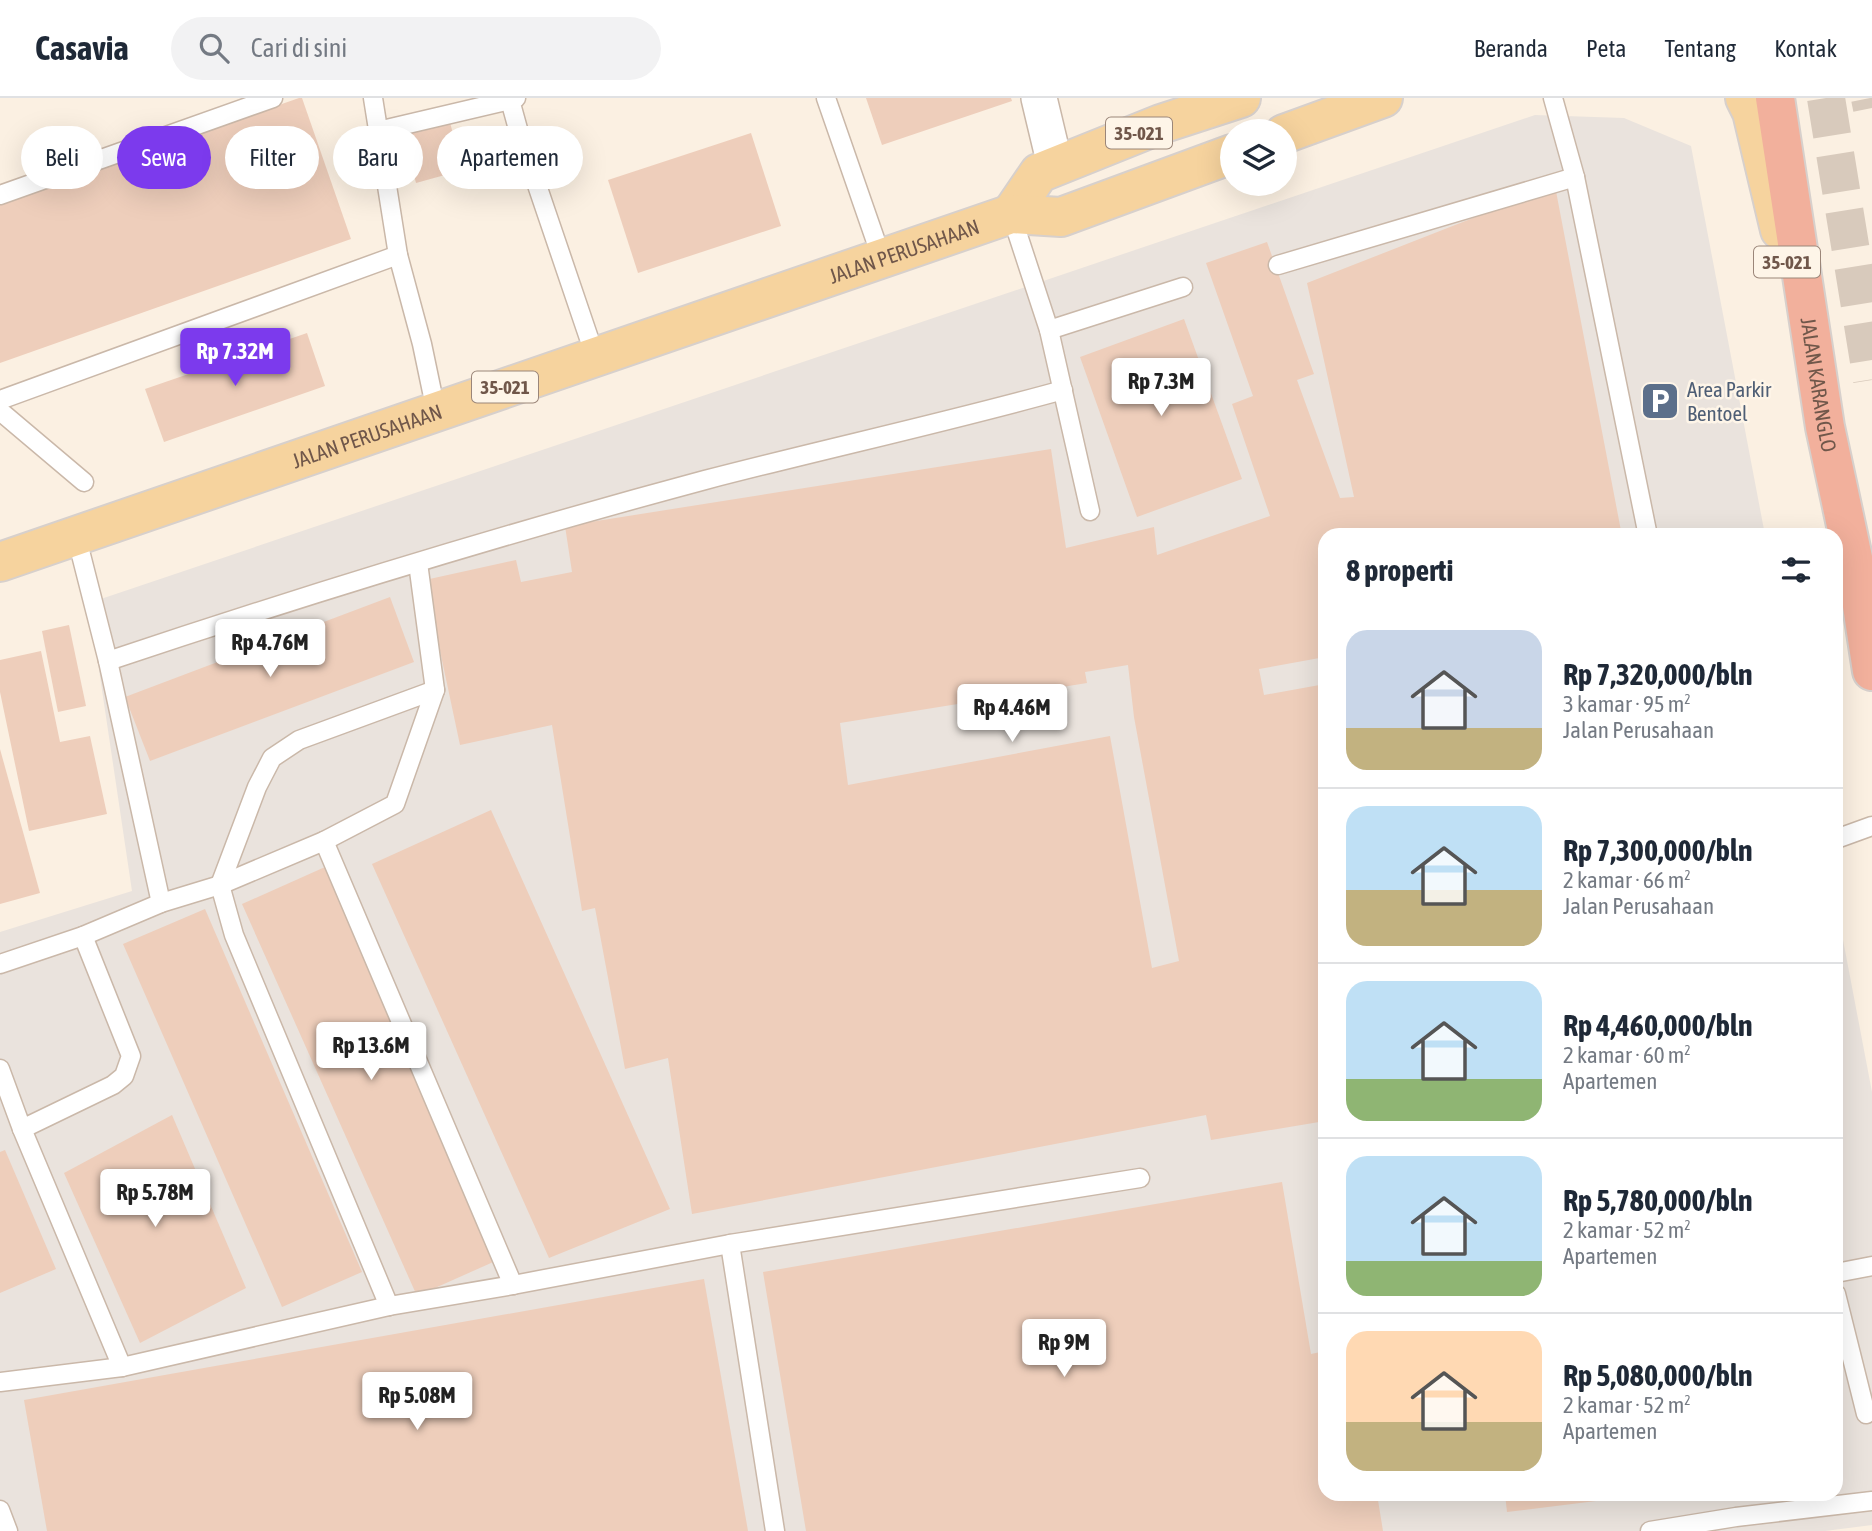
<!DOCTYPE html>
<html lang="id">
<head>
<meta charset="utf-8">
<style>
	body { margin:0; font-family:"Asap Condensed",sans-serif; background:#f2f2f3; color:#1f2937; height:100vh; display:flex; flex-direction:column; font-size:26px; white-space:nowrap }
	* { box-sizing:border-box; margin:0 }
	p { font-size:23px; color:#747a83 }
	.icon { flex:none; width:38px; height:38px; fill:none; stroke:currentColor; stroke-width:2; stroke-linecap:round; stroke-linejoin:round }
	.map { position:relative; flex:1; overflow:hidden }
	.side { position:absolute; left:1318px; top:430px; width:525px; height:973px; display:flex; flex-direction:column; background:#fff; border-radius:21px; box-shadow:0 7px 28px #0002 }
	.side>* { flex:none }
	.banner { position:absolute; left:21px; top:28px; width:665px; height:63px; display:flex; gap:14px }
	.tools { position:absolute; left:1220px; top:21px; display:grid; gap:14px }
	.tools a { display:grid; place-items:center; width:77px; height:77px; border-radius:50%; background:#fff; box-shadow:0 7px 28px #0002; font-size:35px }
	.price { position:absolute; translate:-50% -60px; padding:0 16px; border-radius:7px; background:#fff; color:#222; font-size:23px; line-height:46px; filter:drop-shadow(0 2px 4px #0008) }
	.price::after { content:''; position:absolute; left:50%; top:42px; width:21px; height:16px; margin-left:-10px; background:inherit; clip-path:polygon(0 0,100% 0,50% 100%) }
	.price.selected { background:#7c3aed; color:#fff }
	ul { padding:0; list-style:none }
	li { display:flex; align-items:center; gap:21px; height:175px; padding:0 28px }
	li+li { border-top:2px solid #e0e1e3 }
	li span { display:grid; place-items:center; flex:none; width:196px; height:140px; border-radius:21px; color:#555 }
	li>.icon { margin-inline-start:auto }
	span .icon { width:84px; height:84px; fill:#fffc; stroke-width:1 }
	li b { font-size:30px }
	h2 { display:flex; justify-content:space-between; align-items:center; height:84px; padding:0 28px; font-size:30px }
	.tag { padding:0 24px; border-radius:32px; background:#fff; box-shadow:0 7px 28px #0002; font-size:24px; line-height:63px }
	.tag.selected { background:#7c3aed; color:#fff }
	header { display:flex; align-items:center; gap:42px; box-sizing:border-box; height:98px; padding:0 35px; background:#fff; border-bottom:2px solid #e0e1e3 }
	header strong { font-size:33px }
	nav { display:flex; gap:38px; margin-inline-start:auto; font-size:24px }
	.search { width:490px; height:63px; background:#f2f2f3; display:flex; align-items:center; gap:18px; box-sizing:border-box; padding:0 24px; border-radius:38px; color:#747a83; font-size:26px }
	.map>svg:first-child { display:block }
	.industrial { fill:#eae3dd }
	.building { fill:#eecebb; fill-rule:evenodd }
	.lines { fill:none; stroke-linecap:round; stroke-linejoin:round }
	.highway-tunnel { stroke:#d8cabc; stroke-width:38; stroke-dasharray:38 19; stroke-linecap:butt }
	.lane-casing { stroke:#cab8a9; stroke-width:21 }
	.street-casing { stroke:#cab8a9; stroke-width:38 }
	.primary-casing { stroke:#d7d0cc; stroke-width:42 }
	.highway-casing { stroke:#d7d0cc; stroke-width:42 }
	.lane { stroke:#fff; stroke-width:18 }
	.street { stroke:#fff; stroke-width:35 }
	.primary { stroke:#f6d39e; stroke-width:38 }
	.highway { stroke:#f2b09c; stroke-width:38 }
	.labels { text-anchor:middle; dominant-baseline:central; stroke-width:5; stroke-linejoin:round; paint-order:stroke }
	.shield { fill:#fef5e8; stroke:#9b8679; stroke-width:2 }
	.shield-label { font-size:19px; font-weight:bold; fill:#70574a }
	.street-label { font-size:21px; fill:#70574a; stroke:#fef5e8 }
	.service-label { font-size:21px; fill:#4e5e75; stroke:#fef5e8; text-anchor:start }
</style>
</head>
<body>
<header>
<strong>Casavia</strong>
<div class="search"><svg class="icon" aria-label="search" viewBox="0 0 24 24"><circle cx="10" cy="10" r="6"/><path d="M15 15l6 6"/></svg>Cari di sini</div>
<nav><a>Beranda</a><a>Peta</a><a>Tentang</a><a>Kontak</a></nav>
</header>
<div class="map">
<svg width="1872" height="1433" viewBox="0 0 1872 1433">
	<rect width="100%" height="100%" fill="#fbf0e2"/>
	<polygon class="industrial" points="1535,17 1624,20 1691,48 1765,437 1325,438 1325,1396 1836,1396 1836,805 1872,994 1872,1427 1825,1433 0,1433 0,834 132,793 89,505"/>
	<g class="building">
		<polygon points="299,0 302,0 351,141 0,265 0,105"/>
		<polygon points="866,0 1011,0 1012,3 882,47"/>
		<polygon points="449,21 463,72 416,85 402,34"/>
		<polygon points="751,35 781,128 638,175 608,82"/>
		<path d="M1555,88L1622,438H1325V559L1259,571L1264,597L1325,586V1023L1211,1042L1206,1017L692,1116L668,960L625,971L595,810L582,813L552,627L460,647L425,482L516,462L521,484L572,474L565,428L1051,351L1066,450L1154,429L1157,457L1270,418L1232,306L1253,298L1206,165L1267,144L1314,276L1297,282L1340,400L1354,399L1307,185ZM1128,567L1134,619L1179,863L1152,870L1110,638L848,687L840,625L1087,585L1085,574Z"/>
		<polygon points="1184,221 1242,381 1137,419 1080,259"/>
		<polygon points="307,235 325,288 164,344 145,291"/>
		<polygon points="390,499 414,564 150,663 125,599"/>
		<polygon points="69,527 86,608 58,614 42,533"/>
		<polygon points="41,553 60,644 90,638 107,716 29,733 0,594 0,562"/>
		<polygon points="0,651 40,795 0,806"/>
		<polygon points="491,712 670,1111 549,1160 372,766"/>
		<polygon points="325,769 500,1161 417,1198 242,806"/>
		<polygon points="205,811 362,1174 282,1209 123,846"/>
		<polygon points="172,1017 246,1190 140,1245 64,1075"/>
		<polygon points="5,1052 56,1171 0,1195 0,1054"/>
		<polygon points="1282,1084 1311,1256 1325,1253 1325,1396 1377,1396 1383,1433 806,1433 763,1174"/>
		<polygon points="704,1181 748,1433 47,1433 24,1302"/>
		<polygon points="1505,1396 1603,1396 1604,1402 1507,1414"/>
	</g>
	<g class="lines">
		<g class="highway-tunnel">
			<polyline points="1826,0 1872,282"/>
			<polyline points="1870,0 1872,10"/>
		</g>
		<defs>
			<g id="lane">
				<polyline points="373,0 398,157 422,246 436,313"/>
				<polyline points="516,0 510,2 518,31 595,258"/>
				<polyline points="826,0 882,161"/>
				<polyline points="1553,0 1575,79 1648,438"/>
				<polyline points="378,33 510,2 510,0"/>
				<polyline points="0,97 273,0"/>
				<polyline points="1011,116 1049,232 1090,413"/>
				<polyline points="1278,167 1575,79"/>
				<polyline points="1049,232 1183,189"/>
				<polyline points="0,302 398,157"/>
				<polyline points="0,313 84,384"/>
				<polyline points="76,437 108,563 161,805"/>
				<path d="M108,563C305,497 504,436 705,382C824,351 944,325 1063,292"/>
				<polyline points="1836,741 1872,728"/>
				<polyline points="324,743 513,1187"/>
				<polyline points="0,866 83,838 161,805 220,787 324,743 395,706 435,592 418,465"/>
				<polyline points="0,971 22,1031 122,1269 0,1284"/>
				<polyline points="22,1031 113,987 124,978 131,958 83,838"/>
				<polyline points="730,1146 775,1433"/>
				<polyline points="1836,1175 1872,1168"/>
				<polyline points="1836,1196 1866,1316"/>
				<polyline points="389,1208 234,837 220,787 257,689 272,660 299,642 435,592"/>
				<polyline points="122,1269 389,1208 513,1187 730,1146 1140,1080"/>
				<polyline points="0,1412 8,1433"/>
				<polyline points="1650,1433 1736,1419 1872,1403"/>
			</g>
			<polyline id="street" points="1039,0 1055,67"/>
			<g id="primary">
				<polyline points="1745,0 1752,14 1780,132"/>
				<polyline points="1284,36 1383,0"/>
				<polyline points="1011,116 1039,75 1161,26 1241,0"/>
				<path id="s1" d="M0,464L1011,116L1061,119L1232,56"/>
			</g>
			<g id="highway">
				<path id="s2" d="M1775,0L1825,329L1859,488L1872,573"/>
			</g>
		</defs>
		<use href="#lane" class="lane-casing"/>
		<use href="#street" class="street-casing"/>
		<use href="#primary" class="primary-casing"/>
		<use href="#highway" class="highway-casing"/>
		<use href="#lane" class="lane"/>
		<use href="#street" class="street"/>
		<use href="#primary" class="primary"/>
		<use href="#highway" class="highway"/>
	</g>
	<defs>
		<symbol id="parking-square" viewBox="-11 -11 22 22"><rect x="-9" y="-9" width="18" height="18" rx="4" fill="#5c6f8a" stroke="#fef5e8"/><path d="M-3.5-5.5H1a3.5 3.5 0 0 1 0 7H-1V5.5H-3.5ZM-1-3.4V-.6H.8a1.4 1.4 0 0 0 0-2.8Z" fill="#fff"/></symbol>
	</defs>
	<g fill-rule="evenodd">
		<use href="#parking-square" x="1638" y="281" width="44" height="44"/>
	</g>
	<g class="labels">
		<g class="shield">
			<rect x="1106" y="19.5" width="66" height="31" rx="5"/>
			<rect x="1754" y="148.5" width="66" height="31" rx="5"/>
			<rect x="472" y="273.5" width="66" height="31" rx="5"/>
		</g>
		<g class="shield-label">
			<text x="1139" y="35">35-021</text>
			<text x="1787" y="164">35-021</text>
			<text x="505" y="289">35-021</text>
		</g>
		<g class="street-label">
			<text stroke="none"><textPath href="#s1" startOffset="956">JALAN PERUSAHAAN</textPath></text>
			<text stroke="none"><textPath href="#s2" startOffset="290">JALAN KARANGLO</textPath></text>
			<text stroke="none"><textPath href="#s1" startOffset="388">JALAN PERUSAHAAN</textPath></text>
		</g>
		<g class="service-label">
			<text x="1687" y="291">Area Parkir<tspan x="1687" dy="24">Bentoel</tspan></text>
		</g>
	</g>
</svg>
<div class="tools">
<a><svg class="icon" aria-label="layers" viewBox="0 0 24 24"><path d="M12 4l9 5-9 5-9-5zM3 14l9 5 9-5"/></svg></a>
</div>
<b class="price selected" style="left:235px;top:290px">Rp 7.32M</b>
<b class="price" style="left:1161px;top:320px">Rp 7.3M</b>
<b class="price" style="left:270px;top:581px">Rp 4.76M</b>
<b class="price" style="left:1012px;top:646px">Rp 4.46M</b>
<b class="price" style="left:371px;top:984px">Rp 13.6M</b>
<b class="price" style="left:155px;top:1131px">Rp 5.78M</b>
<b class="price" style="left:1064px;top:1281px">Rp 9M</b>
<b class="price" style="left:417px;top:1334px">Rp 5.08M</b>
<div class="banner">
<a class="tag">Beli</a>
<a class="tag selected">Sewa</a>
<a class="tag">Filter</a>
<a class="tag">Baru</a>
<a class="tag">Apartemen</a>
</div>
<section class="side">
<h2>8 properti<svg class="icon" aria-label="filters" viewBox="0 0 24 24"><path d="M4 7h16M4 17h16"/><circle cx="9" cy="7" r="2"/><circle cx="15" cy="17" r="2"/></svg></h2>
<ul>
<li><span style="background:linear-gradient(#c9d6e8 70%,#c2b280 0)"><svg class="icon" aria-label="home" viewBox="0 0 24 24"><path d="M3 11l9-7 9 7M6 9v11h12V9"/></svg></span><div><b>Rp 7,320,000/bln</b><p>3 kamar · 95 m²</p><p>Jalan Perusahaan</p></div></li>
<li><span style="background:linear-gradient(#bfe0f5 60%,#c2b280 0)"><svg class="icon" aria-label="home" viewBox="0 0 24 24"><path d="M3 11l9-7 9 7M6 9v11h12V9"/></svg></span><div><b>Rp 7,300,000/bln</b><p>2 kamar · 66 m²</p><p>Jalan Perusahaan</p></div></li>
<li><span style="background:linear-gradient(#bfe0f5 70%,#8fb573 0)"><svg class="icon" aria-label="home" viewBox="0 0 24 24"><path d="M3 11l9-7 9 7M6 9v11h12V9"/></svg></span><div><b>Rp 4,460,000/bln</b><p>2 kamar · 60 m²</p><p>Apartemen</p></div></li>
<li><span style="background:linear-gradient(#bfe0f5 75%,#8fb573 0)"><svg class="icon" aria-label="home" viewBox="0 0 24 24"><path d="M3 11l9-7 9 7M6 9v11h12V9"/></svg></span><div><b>Rp 5,780,000/bln</b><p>2 kamar · 52 m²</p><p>Apartemen</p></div></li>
<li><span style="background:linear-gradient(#ffd9b3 65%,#c2b280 0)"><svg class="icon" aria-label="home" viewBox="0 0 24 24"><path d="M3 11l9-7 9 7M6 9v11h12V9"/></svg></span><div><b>Rp 5,080,000/bln</b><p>2 kamar · 52 m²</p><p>Apartemen</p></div></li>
</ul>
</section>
</div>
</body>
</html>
